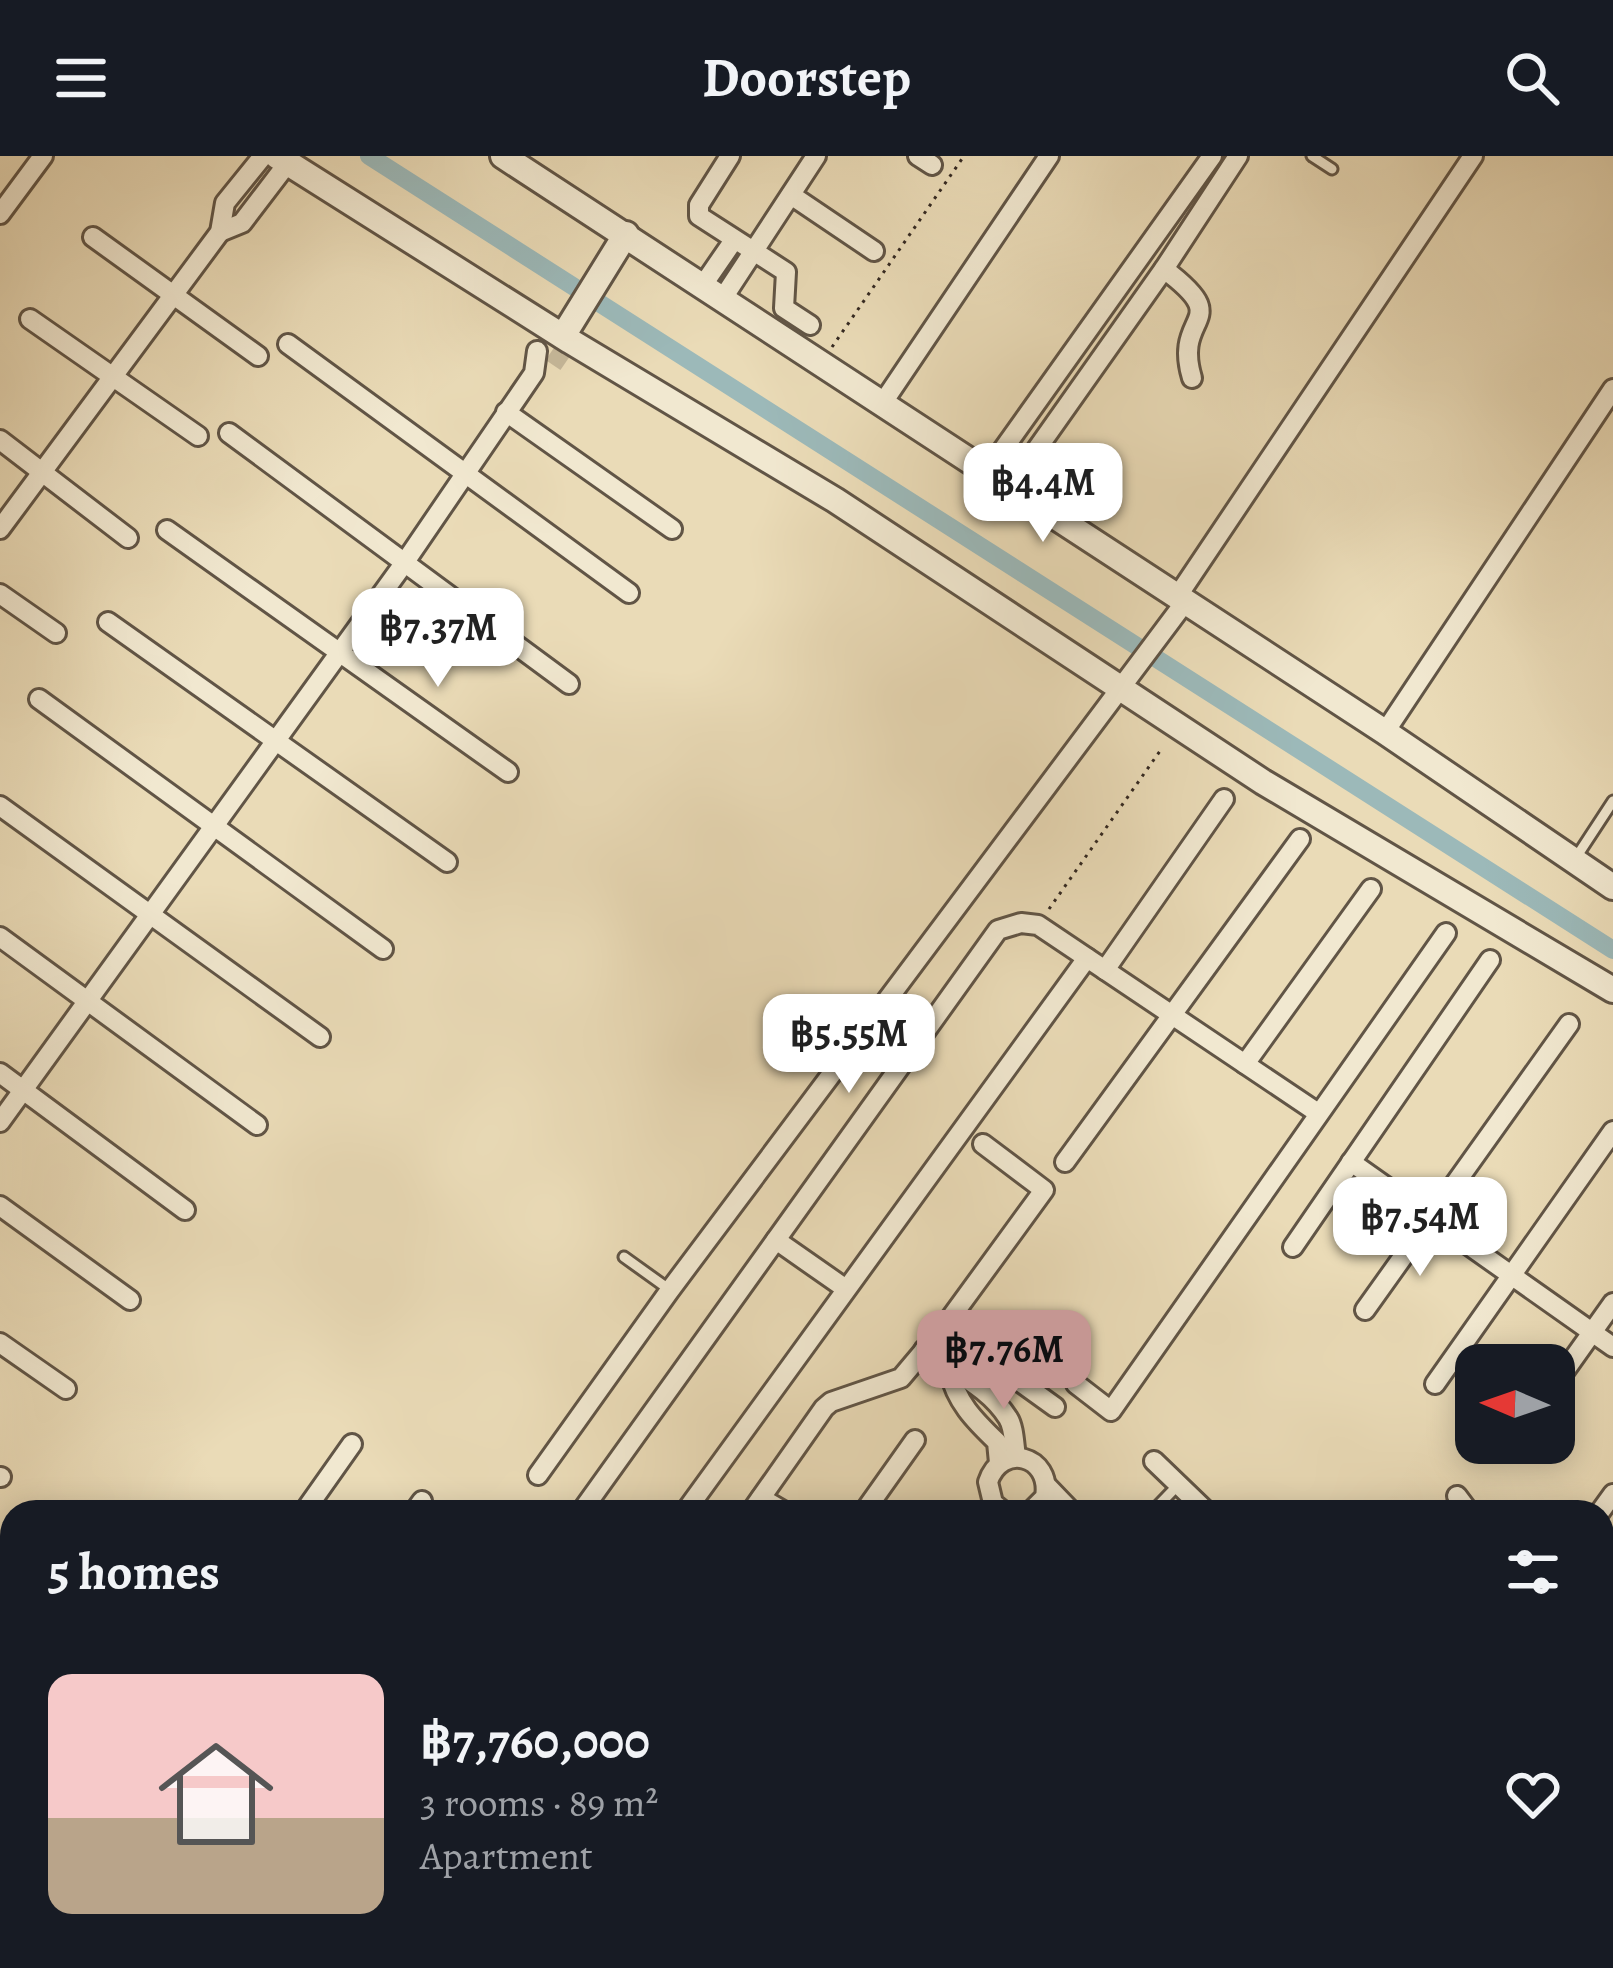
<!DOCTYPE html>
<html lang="en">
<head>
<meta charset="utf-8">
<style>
	body { margin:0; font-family:Alegreya,serif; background:#20242c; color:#f1f3f6; height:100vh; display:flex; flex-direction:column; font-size:45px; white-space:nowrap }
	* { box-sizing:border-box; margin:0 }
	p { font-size:39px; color:#9ea1a6 }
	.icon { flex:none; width:66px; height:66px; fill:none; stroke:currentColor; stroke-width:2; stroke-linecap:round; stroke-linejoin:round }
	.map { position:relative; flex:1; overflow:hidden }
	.side { position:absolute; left:0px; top:1344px; width:1614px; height:468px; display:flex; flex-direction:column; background:#171b24; border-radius:36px 36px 0 0; box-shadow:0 6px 30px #0003 }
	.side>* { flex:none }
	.needle { width:78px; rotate:272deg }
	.fabs { position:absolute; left:1455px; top:1188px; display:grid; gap:24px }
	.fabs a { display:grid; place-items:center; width:120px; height:120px; border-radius:24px; background:#171b24; box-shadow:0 6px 30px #0003; font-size:60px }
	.price { position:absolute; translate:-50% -102px; padding:0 27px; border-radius:24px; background:#fff; color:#222; font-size:39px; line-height:78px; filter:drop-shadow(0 3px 6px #0008) }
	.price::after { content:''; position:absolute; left:50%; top:72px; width:36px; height:27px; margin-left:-18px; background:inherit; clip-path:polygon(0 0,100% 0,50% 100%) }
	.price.active { background:#c59692; color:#111 }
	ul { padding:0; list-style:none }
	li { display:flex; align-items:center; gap:36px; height:300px; padding:0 48px }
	li span { display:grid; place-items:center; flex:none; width:336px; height:240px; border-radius:24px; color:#555 }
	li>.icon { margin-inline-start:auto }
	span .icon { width:144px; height:144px; fill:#fffc; stroke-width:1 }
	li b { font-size:51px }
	h2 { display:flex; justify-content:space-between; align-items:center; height:144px; padding:0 48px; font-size:51px }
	header { display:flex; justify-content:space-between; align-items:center; height:156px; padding:0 48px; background:#171b24; font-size:54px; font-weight:600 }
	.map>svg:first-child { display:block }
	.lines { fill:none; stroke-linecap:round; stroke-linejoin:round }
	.canal { stroke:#9cb9b9; stroke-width:18 }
	.minor-tunnel { stroke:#c5b799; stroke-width:18; stroke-dasharray:18 9; stroke-linecap:butt }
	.service-casing { stroke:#615546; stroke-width:15 }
	.minor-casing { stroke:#615546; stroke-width:24 }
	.tertiary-casing { stroke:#615546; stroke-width:30 }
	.secondary-casing { stroke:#332821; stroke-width:33 }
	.path { stroke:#332821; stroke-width:3; stroke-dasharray:3 6; stroke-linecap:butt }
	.service { stroke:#f1e8d0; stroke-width:9 }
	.minor { stroke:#f1e8d0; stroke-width:18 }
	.tertiary { stroke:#f1e8d0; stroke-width:24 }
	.secondary { stroke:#f1e8d0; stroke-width:27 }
</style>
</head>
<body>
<header><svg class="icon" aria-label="menu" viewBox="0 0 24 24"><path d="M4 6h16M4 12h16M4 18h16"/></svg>Doorstep<svg class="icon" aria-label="search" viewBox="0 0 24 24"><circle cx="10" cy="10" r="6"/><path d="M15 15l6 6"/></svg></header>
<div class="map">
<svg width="1613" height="1812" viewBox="0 0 1613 1812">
	<rect width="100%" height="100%" fill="#eadbb7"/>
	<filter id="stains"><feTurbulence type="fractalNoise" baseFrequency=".00167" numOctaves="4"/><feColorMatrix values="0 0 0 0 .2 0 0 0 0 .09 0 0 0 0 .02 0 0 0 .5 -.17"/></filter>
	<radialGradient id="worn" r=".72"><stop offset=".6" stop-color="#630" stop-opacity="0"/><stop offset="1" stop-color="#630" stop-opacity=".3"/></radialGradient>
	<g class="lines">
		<polyline class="canal" points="369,0 1613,794"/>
		<polyline class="minor-tunnel" points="553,209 562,196"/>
		<defs>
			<g id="service">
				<polyline points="1312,0 1332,13"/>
				<polyline points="1577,700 1613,645"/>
				<polyline points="624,1101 670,1134"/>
				<polyline points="1152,1356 1180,1327"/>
			</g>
			<g id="minor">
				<polyline points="730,0 699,49 699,60 786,116 784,152 810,169"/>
				<polyline points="918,0 932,9"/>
				<polyline points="791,39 874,95"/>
				<polyline points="0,58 43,0"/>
				<polyline points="220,76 242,67 287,8"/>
				<polyline points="93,81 258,200"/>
				<path d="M1164,113C1237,168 1172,156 1192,222"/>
				<polyline points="703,129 734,84"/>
				<polyline points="723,142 816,0"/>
				<polyline points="30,163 198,280"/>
				<polyline points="288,188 629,437"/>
				<polyline points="882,248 1049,0"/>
				<polyline points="506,256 672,373"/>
				<polyline points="229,277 569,528"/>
				<polyline points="0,284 128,382"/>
				<polyline points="987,316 1212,0"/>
				<polyline points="1010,331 1164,113 1238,0"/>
				<polyline points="0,373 220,76 225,47 263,0"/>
				<polyline points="167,374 508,616"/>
				<polyline points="0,438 56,477"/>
				<polyline points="1177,441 1473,0"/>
				<polyline points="108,466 447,706"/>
				<polyline points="39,543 383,793"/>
				<polyline points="1385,576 1613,233"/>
				<polyline points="0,650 320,881"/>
				<polyline points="0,781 257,969"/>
				<polyline points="1105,814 1224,643"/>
				<polyline points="1245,908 1371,733"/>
				<polyline points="0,917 185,1054"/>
				<polyline points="0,966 405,406 534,217 537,195"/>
				<polyline points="1065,1006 1300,683"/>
				<polyline points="1351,1006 1613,1191"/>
				<polyline points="0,1050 130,1144"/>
				<polyline points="776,1084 846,1133"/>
				<polyline points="1293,1091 1490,804"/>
				<polyline points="1365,1154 1569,868"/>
				<polyline points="944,1171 1044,1034 983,988"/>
				<polyline points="0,1187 66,1233"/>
				<path d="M924,1194C952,1216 988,1230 1008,1262C1014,1271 1014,1288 1016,1300"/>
				<path d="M949,1214C956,1246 974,1264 997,1286L999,1307"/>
				<polyline points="1076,1228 1111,1255 1446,777"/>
				<polyline points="1435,1228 1613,975"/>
				<polyline points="1554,1230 1613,1147"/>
				<polyline points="1509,1294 1514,1287"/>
				<polyline points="1154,1305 1207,1356"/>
				<polyline points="538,1319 670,1134 1185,446"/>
				<polyline points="0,1321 1,1321"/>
				<polyline points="1047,1330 1072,1356"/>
				<polyline points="1457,1340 1469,1356"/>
				<polyline points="761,1342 785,1356"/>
				<polyline points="304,1356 352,1288"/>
				<polyline points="414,1356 422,1345"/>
				<polyline points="581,1356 998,774 1021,767 1038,769 1318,957"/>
				<polyline points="685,1356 1087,802"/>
				<polyline points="751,1356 824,1252 831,1246 901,1222 944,1171 1055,1251"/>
				<polyline points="864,1356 915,1284"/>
				<path d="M1004,1356L993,1347L988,1326C1001,1286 1052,1299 1045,1341L1030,1356"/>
				<polyline points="1600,1356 1613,1338"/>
				<polyline points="1602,1525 1613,1533"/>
				<polyline points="1602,1602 1613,1609"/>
				<polyline points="16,1800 31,1812"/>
				<polyline points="194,1800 210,1812"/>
				<polyline points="434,1812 442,1800"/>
				<polyline points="548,1812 556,1800"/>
				<polyline points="682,1812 690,1800"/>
			</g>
			<g id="tertiary">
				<polyline points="277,0 570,185 835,344 1263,626 1613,834"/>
				<polyline points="503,0 1385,576 1613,731"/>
				<polyline points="563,180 626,78"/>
			</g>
			<g id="secondary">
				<polyline points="1602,1436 1613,1420"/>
				<polyline points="1602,1485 1613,1469"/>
				<polyline points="1338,1812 1347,1800"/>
				<polyline points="1376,1812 1384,1800"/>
			</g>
		</defs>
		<use href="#service" class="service-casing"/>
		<use href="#minor" class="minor-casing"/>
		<use href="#tertiary" class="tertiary-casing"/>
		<use href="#secondary" class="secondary-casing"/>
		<g class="path">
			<polyline points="832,191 964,0"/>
			<polyline points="1049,753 1160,595"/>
		</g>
		<use href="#service" class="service"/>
		<use href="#minor" class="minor"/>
		<use href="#tertiary" class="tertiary"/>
		<use href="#secondary" class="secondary"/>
	</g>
	<rect width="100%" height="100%" filter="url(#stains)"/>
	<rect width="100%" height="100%" fill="url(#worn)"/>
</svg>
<div class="fabs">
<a><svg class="needle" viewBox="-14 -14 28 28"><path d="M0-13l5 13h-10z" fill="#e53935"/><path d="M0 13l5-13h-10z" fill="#9ea1a6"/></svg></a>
</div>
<b class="price" style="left:1043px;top:389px">฿4.4M</b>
<b class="price" style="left:438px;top:534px">฿7.37M</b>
<b class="price" style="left:849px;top:940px">฿5.55M</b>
<b class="price" style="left:1420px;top:1123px">฿7.54M</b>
<b class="price active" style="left:1004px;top:1256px">฿7.76M</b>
<section class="side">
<h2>5 homes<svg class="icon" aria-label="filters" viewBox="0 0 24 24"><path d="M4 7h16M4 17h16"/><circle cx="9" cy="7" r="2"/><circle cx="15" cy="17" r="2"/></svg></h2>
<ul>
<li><span style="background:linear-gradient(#f6c9c9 60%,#b9a48a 0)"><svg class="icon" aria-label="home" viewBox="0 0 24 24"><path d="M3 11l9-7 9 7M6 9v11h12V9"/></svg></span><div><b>฿7,760,000</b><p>3 rooms · 89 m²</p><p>Apartment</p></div><svg class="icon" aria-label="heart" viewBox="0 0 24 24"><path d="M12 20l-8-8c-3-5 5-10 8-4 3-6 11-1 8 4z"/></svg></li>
</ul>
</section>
</div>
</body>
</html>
